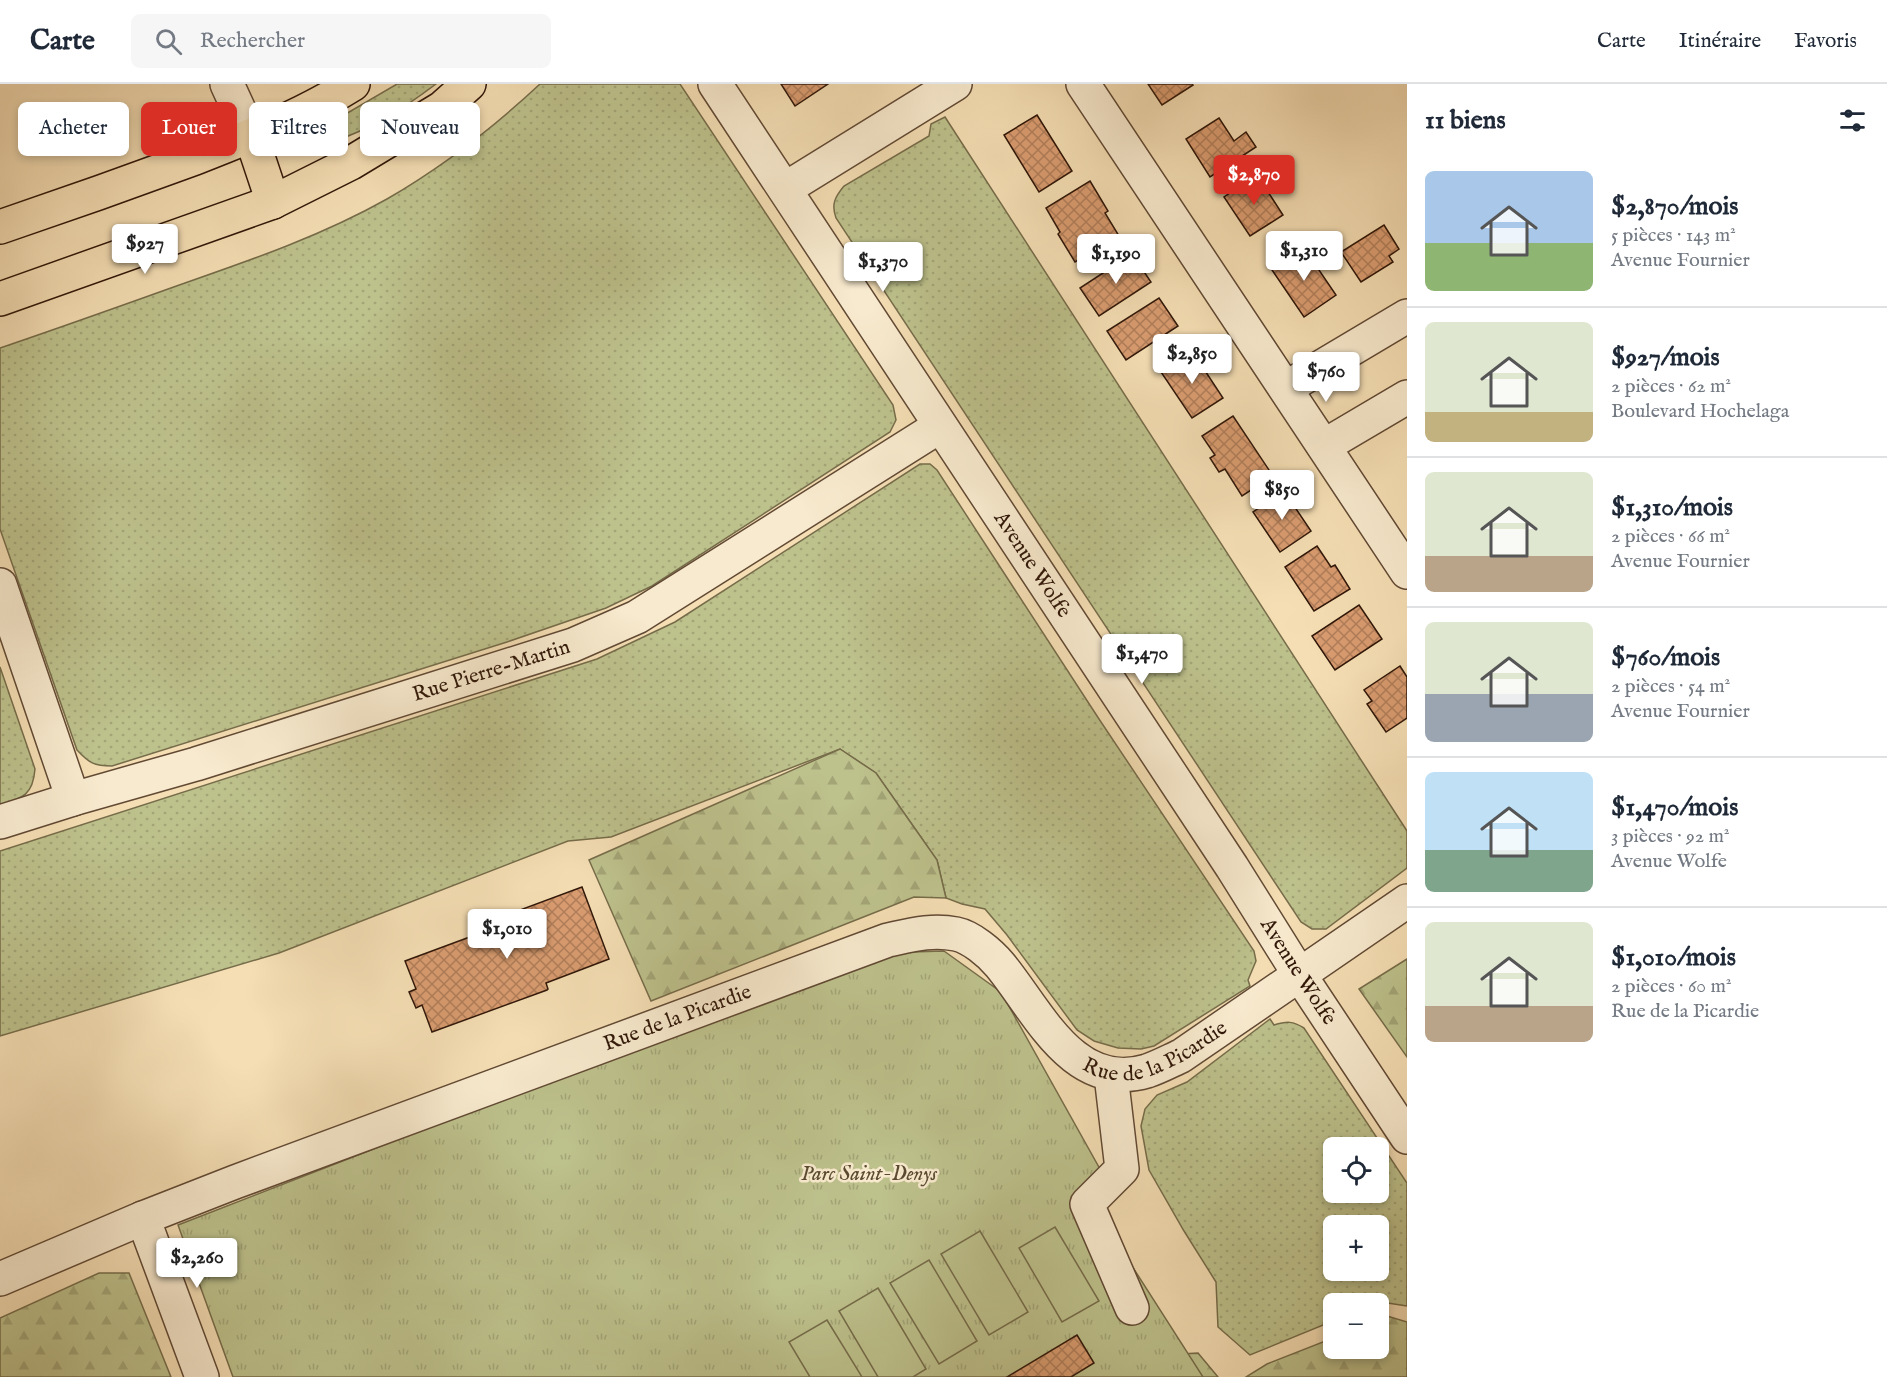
<!DOCTYPE html>
<html lang="fr">
<head>
<meta charset="utf-8">
<style>
	body { margin:0; font-family:"IM FELL English",serif; background:#f6f6f7; color:#1f2937; height:100vh; display:flex; flex-direction:column; font-size:22px; white-space:nowrap }
	* { box-sizing:border-box; margin:0 }
	p { font-size:20px; color:#747a83 }
	.icon { flex:none; width:33px; height:33px; fill:none; stroke:currentColor; stroke-width:2; stroke-linecap:round; stroke-linejoin:round }
	.map { position:relative; flex:1; overflow:hidden }
	.side { display:flex; flex-direction:column; background:#fff; width:480px }
	.side>* { flex:none }
	.hud { position:absolute; left:18px; top:18px; width:570px; height:54px; display:flex; gap:12px }
	.fabs { position:absolute; left:1323px; top:1053px; display:grid; gap:12px }
	.fabs a { display:grid; place-items:center; width:66px; height:66px; border-radius:9px; background:#fff; box-shadow:0 3px 9px #0003; font-size:30px }
	.price { position:absolute; translate:-50% -51px; padding:0 14px; border-radius:6px; background:#fff; color:#222; font-size:20px; line-height:39px; filter:drop-shadow(0 2px 3px #0008) }
	.price::after { content:''; position:absolute; left:50%; top:36px; width:18px; height:14px; margin-left:-9px; background:inherit; clip-path:polygon(0 0,100% 0,50% 100%) }
	.price.on { background:#d93025; color:#fff }
	ul { padding:0; list-style:none }
	li { display:flex; align-items:center; gap:18px; height:150px; padding:0 18px }
	li+li { border-top:2px solid #e0e1e3 }
	li span { display:grid; place-items:center; flex:none; width:168px; height:120px; border-radius:9px; color:#555 }
	li>.icon { margin-inline-start:auto }
	span .icon { width:72px; height:72px; fill:#fffc; stroke-width:1 }
	li b { font-size:26px }
	h2 { display:flex; justify-content:space-between; align-items:center; height:72px; padding:0 18px; font-size:26px }
	.pill { padding:0 21px; border-radius:9px; background:#fff; box-shadow:0 3px 9px #0003; font-size:21px; line-height:54px }
	.pill.on { background:#d93025; color:#fff }
	header { display:flex; align-items:center; gap:36px; box-sizing:border-box; height:84px; padding:0 30px; background:#fff; border-bottom:2px solid #e0e1e3 }
	header strong { font-size:28px }
	nav { display:flex; gap:33px; margin-inline-start:auto; font-size:21px }
	.search { width:420px; height:54px; background:#f6f6f7; display:flex; align-items:center; gap:15px; box-sizing:border-box; padding:0 21px; border-radius:9px; color:#747a83; font-size:22px }
	main { display:flex; flex:1; min-height:0 }
	.map>svg:first-child { display:block }
	.grass { fill:url(#grass-dots); stroke:#766c4a; stroke-width:1.5; fill-rule:evenodd }
	.forest { fill:url(#forest-firs); stroke:#766c4a; stroke-width:1.5 }
	.park { fill:url(#park-tufts); stroke:#766c4a; stroke-width:1.5 }
	.pitch { fill:#bdc18c; stroke:#766c4a; stroke-width:1.5 }
	.building { fill:url(#building-cross-hatch); stroke:#301709; stroke-width:1.5 }
	.lines { fill:none; stroke-linecap:round; stroke-linejoin:round }
	.minor-casing { stroke:#614934; stroke-width:36 }
	.major-casing { stroke:#301709; stroke-width:36 }
	.minor { stroke:#f8eace; stroke-width:33 }
	.major { stroke:#f5deb4; stroke-width:33 }
	.labels { text-anchor:middle; dominant-baseline:central; stroke-width:5; stroke-linejoin:round; paint-order:stroke }
	.street-label { font-size:21px; fill:#301709; stroke:#f8eace }
	.park-label { font-size:21px; font-style:italic; fill:#5a4a30; stroke:#f8eace }
</style>
</head>
<body>
<header>
<strong>Carte</strong>
<div class="search"><svg class="icon" aria-label="search" viewBox="0 0 24 24"><circle cx="10" cy="10" r="6"/><path d="M15 15l6 6"/></svg>Rechercher</div>
<nav><a>Carte</a><a>Itinéraire</a><a>Favoris</a></nav>
</header>
<main>
<div class="map">
<svg width="1407" height="1293" viewBox="0 0 1407 1293">
	<defs>
		<pattern id="grass-dots" width="8" height="8" patternUnits="userSpaceOnUse" patternTransform="scale(1.5)"><rect width="8" height="8" fill="#bdc18c"/><path d="M2 2h.1M6 6h.1" fill="none" stroke="#a3a577" stroke-width="1.8" stroke-linecap="round"/></pattern>
		<pattern id="forest-firs" width="22" height="20" patternUnits="userSpaceOnUse" patternTransform="scale(1.5)"><rect width="22" height="20" fill="#bdc18c"/><path d="M5 1l3.5 6h-7zM16 11l3.5 6h-7z" fill="#a3a577"/></pattern>
		<pattern id="park-tufts" width="24" height="20" patternUnits="userSpaceOnUse" patternTransform="scale(1.5)"><rect width="24" height="20" fill="#bdc18c"/><path d="M3 7l-1-3M5 7V3M7 7l1-3M15 17l-1-3M17 17v-4M19 17l1-3" fill="none" stroke="#a3a577"/></pattern>
		<pattern id="building-cross-hatch" width="8" height="8" patternUnits="userSpaceOnUse" patternTransform="scale(1.5)"><rect width="8" height="8" fill="#d99c70"/><path d="M0 0l8 8M0 8l8-8" fill="none" stroke="#b07e5a"/></pattern>
	</defs>
	<rect width="100%" height="100%" fill="#f5deb4"/>
	<filter id="stains"><feTurbulence type="fractalNoise" baseFrequency=".00333" numOctaves="4"/><feColorMatrix values="0 0 0 0 .2 0 0 0 0 .09 0 0 0 0 .02 0 0 0 .5 -.17"/></filter>
	<radialGradient id="worn" r=".72"><stop offset=".6" stop-color="#630" stop-opacity="0"/><stop offset="1" stop-color="#630" stop-opacity=".3"/></radialGradient>
	<g class="grass">
		<path d="M397,0H436C403,25 371,45 332,58L325,42Z"/>
		<path d="M540,0H680L893,321L896,336L890,348L652,502L606,524L507,558L112,682C94,682 89,679 77,666L0,445V264C62,243 123,221 185,199C254,175 323,151 387,115C442,83 494,43 540,0Z"/>
		<path d="M945,33L1407,747V784L1326,845H1312L1301,838L836,134C831,120 835,113 844,102L929,52L931,40Z"/>
		<polygon points="920,380 930,380 937,386 1099,635 1254,867 1256,877 1248,896 1250,902 1154,962 1141,965 1118,964 1094,957 1077,946 1007,851 985,825 962,820 946,814 937,776 876,689 840,665 611,753 568,757 279,869 0,952 0,767 597,575 675,538"/>
		<path d="M0,583L35,685C33,711 23,714 0,721Z"/>
		<path d="M1270,935L1274,941C1287,937 1293,937 1304,944L1407,1099V1222L1381,1218L1334,1220L1333,1237L1250,1271L1218,1243L1216,1198L1184,1147L1149,1086L1141,1042L1145,1025L1157,1011L1187,998ZM1334,1064H1378V1108H1334ZM1334,1142H1378V1186H1334Z"/>
	</g>
	<g class="forest">
		<polygon points="840,665 876,689 937,776 946,814 914,813 651,917 589,776"/>
		<polygon points="1407,875 1407,973 1359,905"/>
		<polygon points="99,1189 129,1189 171,1293 0,1293 0,1234"/>
		<polygon points="1387,1232 1407,1238 1407,1293 1246,1293 1267,1280 1333,1254 1334,1264 1378,1264 1379,1236"/>
		<polygon points="1198,1269 1218,1293 1130,1293 1162,1271"/>
	</g>
	<polygon class="park" points="944,867 1001,908 1105,1094 1084,1107 1203,1293 233,1293 178,1141 878,869"/>
	<g class="pitch">
		<polygon points="1055,1143 1099,1217 1062,1238 1019,1164"/>
		<polygon points="980,1147 1028,1228 989,1251 941,1170"/>
		<polygon points="929,1176 977,1257 939,1280 890,1199"/>
		<polygon points="878,1204 926,1285 913,1293 878,1293 839,1227"/>
		<polygon points="827,1236 862,1293 810,1293 789,1258"/>
	</g>
	<g class="building">
		<polygon points="781,0 828,0 795,22"/>
		<polygon points="1148,0 1192,0 1193,1 1162,21"/>
		<polygon points="1037,31 1072,87 1039,108 1004,51"/>
		<polygon points="1219,34 1234,57 1246,48 1256,63 1210,93 1186,55"/>
		<polygon points="1257,91 1283,131 1250,152 1224,113"/>
		<polygon points="1090,97 1108,127 1105,129 1119,152 1075,178 1058,150 1060,148 1046,124"/>
		<polygon points="1384,141 1399,165 1389,172 1393,178 1361,198 1341,168"/>
		<polygon points="1304,164 1336,211 1304,233 1272,186"/>
		<polygon points="1132,170 1151,198 1099,232 1080,204"/>
		<polygon points="1159,214 1178,242 1126,276 1107,247"/>
		<polygon points="1192,267 1223,314 1192,334 1161,288"/>
		<polygon points="1233,332 1273,392 1242,412 1225,385 1219,388 1210,374 1215,371 1202,352"/>
		<polygon points="1284,407 1311,447 1280,468 1253,428"/>
		<polygon points="1317,462 1331,483 1335,481 1350,505 1314,527 1285,483"/>
		<polygon points="1359,521 1382,555 1335,586 1312,552"/>
		<polygon points="1400,582 1407,593 1407,634 1386,648 1367,620 1372,617 1364,606"/>
		<polygon points="582,803 609,875 546,899 548,905 547,906 432,948 422,921 416,924 409,908 416,905 405,877 494,844 492,837 493,834 503,831 504,832"/>
		<polygon points="1077,1251 1094,1279 1071,1293 1007,1293"/>
	</g>
	<g class="lines">
		<defs>
			<g id="minor">
				<polyline points="227,0 251,52"/>
				<path id="s1" d="M715,0L1232,783L1299,890L1407,1053"/>
				<polyline points="1083,0 1407,488"/>
				<polyline points="785,105 955,0"/>
				<polyline points="1286,304 1407,232"/>
				<polyline points="1324,362 1407,313"/>
				<polyline points="0,501 73,715"/>
				<path id="s2" d="M0,738L73,715L196,680L573,561L637,533L940,342"/>
				<polyline points="1111,991 1122,1085 1087,1120 1132,1224"/>
				<polyline points="143,1134 202,1293"/>
				<path id="s3" d="M0,1195L143,1134L235,1098L888,856C911,851 932,845 956,850C971,853 990,869 1000,881C1038,927 1073,1009 1147,987C1159,983 1170,977 1181,972L1407,817"/>
			</g>
			<g id="major">
				<polyline points="251,52 273,118"/>
				<path d="M0,143C65,121 130,98 195,74C249,53 304,31 353,0"/>
				<polyline points="0,215 273,118 351,79 442,24 469,0"/>
			</g>
		</defs>
		<use href="#minor" class="minor-casing"/>
		<use href="#major" class="major-casing"/>
		<use href="#minor" class="minor"/>
		<use href="#major" class="major"/>
	</g>
	<g class="labels">
		<g class="street-label">
			<text stroke="none"><textPath href="#s1" startOffset="576">Avenue Wolfe</textPath></text>
			<text stroke="none"><textPath href="#s2" startOffset="514">Rue Pierre-Martin</textPath></text>
			<text stroke="none"><textPath href="#s1" startOffset="1062">Avenue Wolfe</textPath></text>
			<text stroke="none"><textPath href="#s3" startOffset="726">Rue de la Picardie</textPath></text>
			<text stroke="none"><textPath href="#s3" startOffset="1282">Rue de la Picardie</textPath></text>
		</g>
		<g class="park-label">
			<text x="869" y="1090">Parc Saint-Denys</text>
		</g>
	</g>
	<rect width="100%" height="100%" filter="url(#stains)"/>
	<rect width="100%" height="100%" fill="url(#worn)"/>
</svg>
<div class="fabs">
<a><svg class="icon" aria-label="locate" viewBox="0 0 24 24"><circle cx="12" cy="12" r="6"/><path d="M12 2v4M12 18v4M2 12h4M18 12h4"/></svg></a>
<a>+</a>
<a>−</a>
</div>
<b class="price on" style="left:1254px;top:122px">$2,870</b>
<b class="price" style="left:145px;top:191px">$927</b>
<b class="price" style="left:1304px;top:198px">$1,310</b>
<b class="price" style="left:1116px;top:201px">$1,190</b>
<b class="price" style="left:883px;top:209px">$1,370</b>
<b class="price" style="left:1192px;top:301px">$2,850</b>
<b class="price" style="left:1326px;top:319px">$760</b>
<b class="price" style="left:1282px;top:437px">$850</b>
<b class="price" style="left:1142px;top:601px">$1,470</b>
<b class="price" style="left:507px;top:876px">$1,010</b>
<b class="price" style="left:197px;top:1205px">$2,260</b>
<div class="hud">
<a class="pill">Acheter</a>
<a class="pill on">Louer</a>
<a class="pill">Filtres</a>
<a class="pill">Nouveau</a>
</div>
</div>
<section class="side">
<h2>11 biens<svg class="icon" aria-label="filters" viewBox="0 0 24 24"><path d="M4 7h16M4 17h16"/><circle cx="9" cy="7" r="2"/><circle cx="15" cy="17" r="2"/></svg></h2>
<ul>
<li><span style="background:linear-gradient(#a9c7e8 60%,#8fb573 0)"><svg class="icon" aria-label="home" viewBox="0 0 24 24"><path d="M3 11l9-7 9 7M6 9v11h12V9"/></svg></span><div><b>$2,870/mois</b><p>5 pièces · 143 m²</p><p>Avenue Fournier</p></div></li>
<li><span style="background:linear-gradient(#dfe7d0 75%,#c2b280 0)"><svg class="icon" aria-label="home" viewBox="0 0 24 24"><path d="M3 11l9-7 9 7M6 9v11h12V9"/></svg></span><div><b>$927/mois</b><p>2 pièces · 62 m²</p><p>Boulevard Hochelaga</p></div></li>
<li><span style="background:linear-gradient(#dfe7d0 70%,#b9a48a 0)"><svg class="icon" aria-label="home" viewBox="0 0 24 24"><path d="M3 11l9-7 9 7M6 9v11h12V9"/></svg></span><div><b>$1,310/mois</b><p>2 pièces · 66 m²</p><p>Avenue Fournier</p></div></li>
<li><span style="background:linear-gradient(#dfe7d0 60%,#9aa5b1 0)"><svg class="icon" aria-label="home" viewBox="0 0 24 24"><path d="M3 11l9-7 9 7M6 9v11h12V9"/></svg></span><div><b>$760/mois</b><p>2 pièces · 54 m²</p><p>Avenue Fournier</p></div></li>
<li><span style="background:linear-gradient(#bfe0f5 65%,#7fa58c 0)"><svg class="icon" aria-label="home" viewBox="0 0 24 24"><path d="M3 11l9-7 9 7M6 9v11h12V9"/></svg></span><div><b>$1,470/mois</b><p>3 pièces · 92 m²</p><p>Avenue Wolfe</p></div></li>
<li><span style="background:linear-gradient(#dfe7d0 70%,#b9a48a 0)"><svg class="icon" aria-label="home" viewBox="0 0 24 24"><path d="M3 11l9-7 9 7M6 9v11h12V9"/></svg></span><div><b>$1,010/mois</b><p>2 pièces · 60 m²</p><p>Rue de la Picardie</p></div></li>
</ul>
</section>
</main>
</body>
</html>
